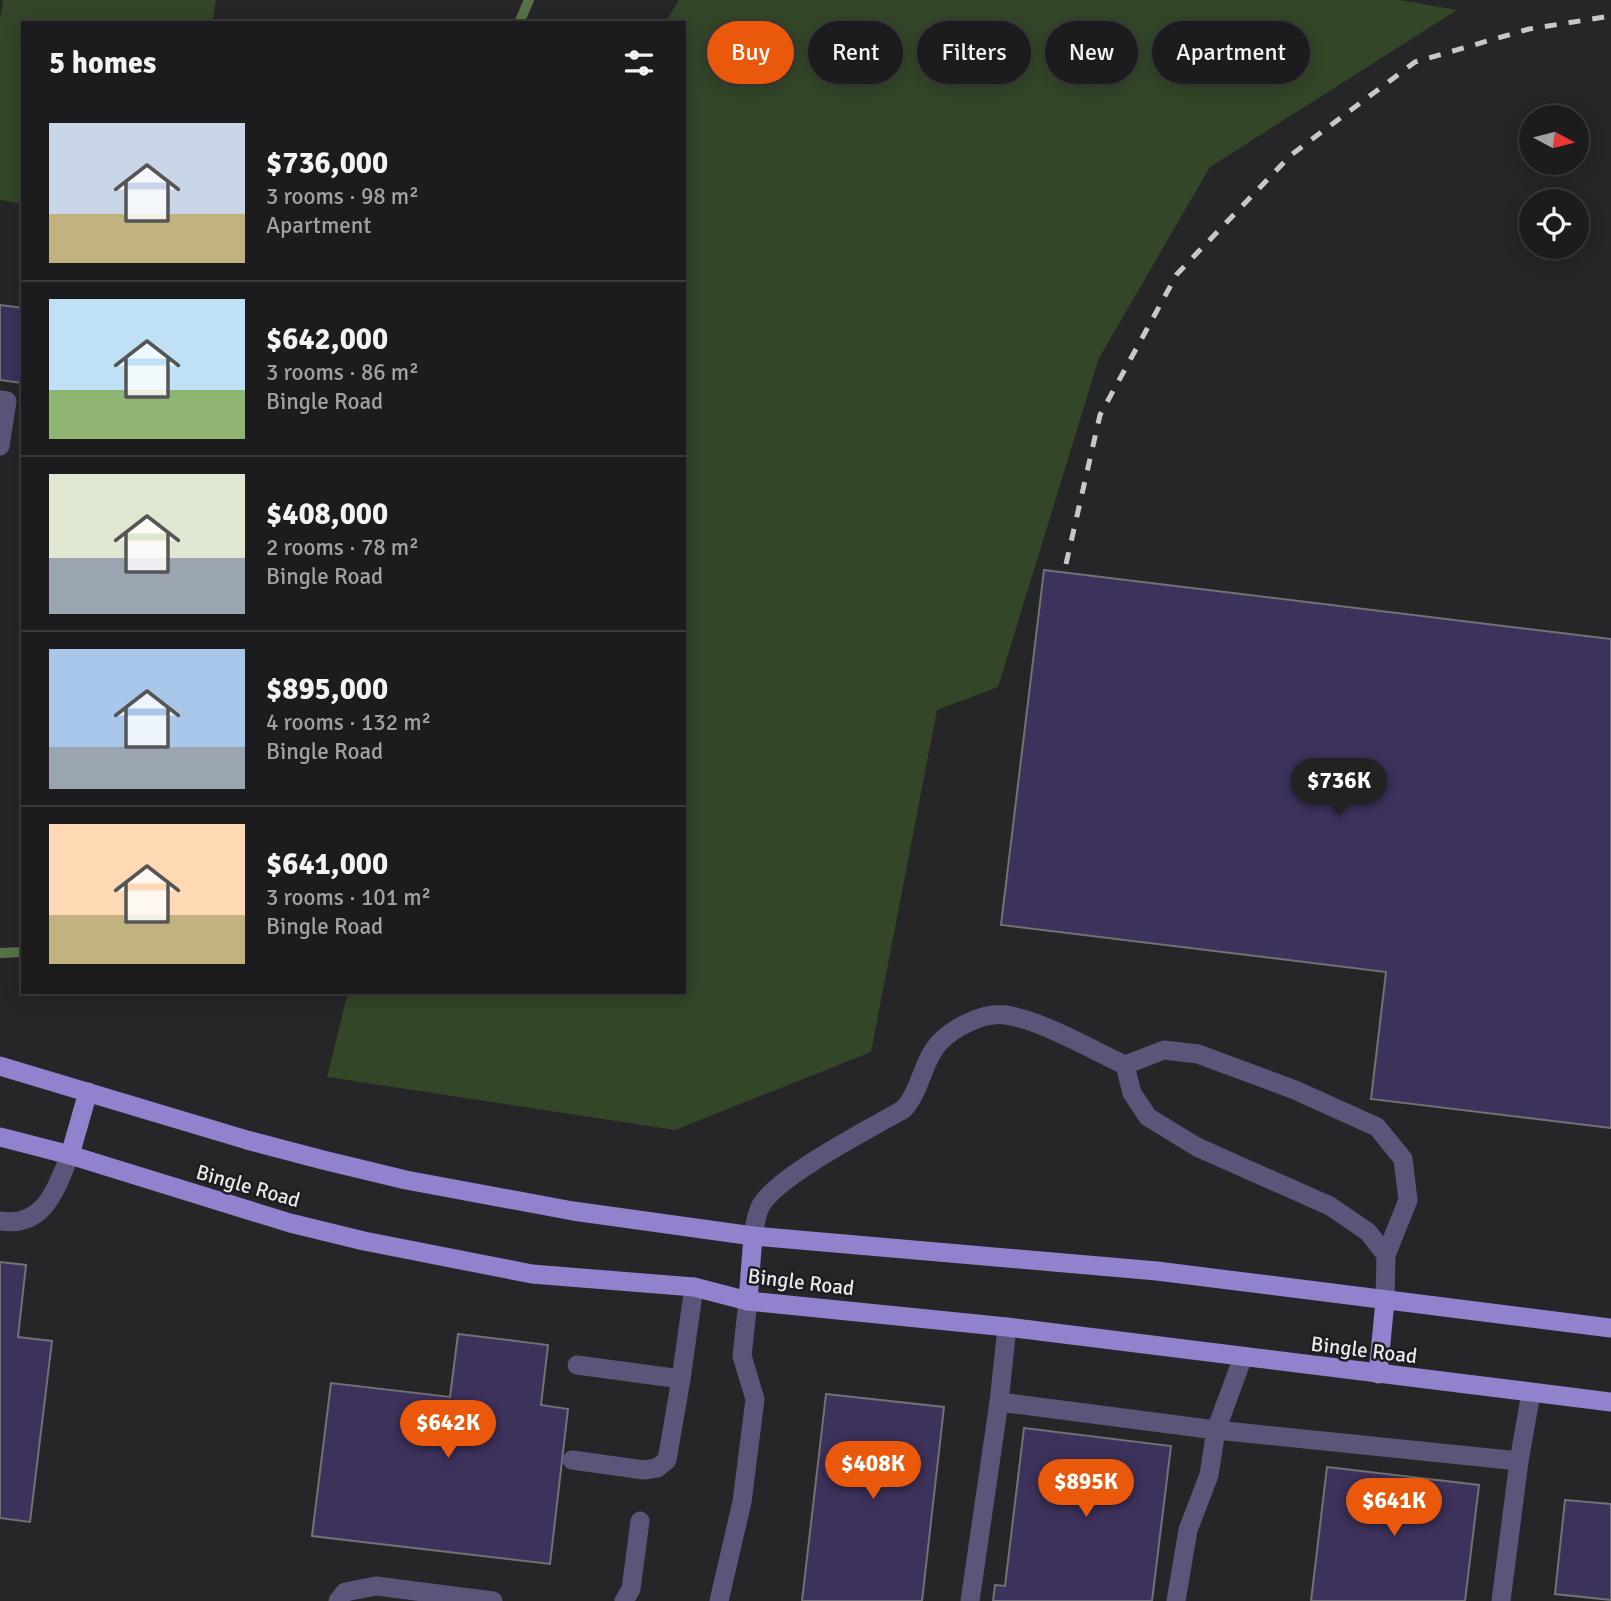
<!DOCTYPE html>
<html lang="en">
<head>
<meta charset="utf-8">
<style>
	body { margin:0; font-family:Signika,sans-serif; background:#29292c; color:#f1f3f6; height:100vh; display:flex; flex-direction:column; font-size:26px; white-space:nowrap }
	* { box-sizing:border-box; margin:0 }
	p { font-size:23px; color:#a0a1a4 }
	.icon { flex:none; width:38px; height:38px; fill:none; stroke:currentColor; stroke-width:2; stroke-linecap:round; stroke-linejoin:round }
	.map { position:relative; flex:1; overflow:hidden }
	.side { position:absolute; left:21px; top:21px; width:665px; height:973px; display:flex; flex-direction:column; background:#1c1c1f; border-radius:0px; box-shadow:0 4px 18px #0003,0 0 0 2px #3a3a3d }
	.side>* { flex:none }
	.banner { position:absolute; left:707px; top:21px; width:665px; height:63px; display:flex; gap:14px }
	.needle { width:46px; rotate:97deg }
	.buttons { position:absolute; left:1519px; top:105px; display:grid; gap:14px }
	.buttons a { display:grid; place-items:center; width:70px; height:70px; border-radius:50%; background:#1c1c1f; box-shadow:0 4px 18px #0003,0 0 0 2px #3a3a3d; font-size:35px }
	.price { position:absolute; translate:-50% -60px; padding:0 16px; border-radius:24px; background:#ea580c; color:#fff; font-size:23px; line-height:46px; filter:drop-shadow(0 2px 4px #0008) }
	.price::after { content:''; position:absolute; left:50%; top:42px; width:21px; height:16px; margin-left:-10px; background:inherit; clip-path:polygon(0 0,100% 0,50% 100%) }
	.price.active { background:#222; color:#fff }
	ul { padding:0; list-style:none }
	li { display:flex; align-items:center; gap:21px; height:175px; padding:0 28px }
	li+li { border-top:2px solid #3a3a3d }
	li span { display:grid; place-items:center; flex:none; width:196px; height:140px; border-radius:0px; color:#555 }
	li>.icon { margin-inline-start:auto }
	span .icon { width:84px; height:84px; fill:#fffc; stroke-width:1 }
	li b { font-size:30px }
	h2 { display:flex; justify-content:space-between; align-items:center; height:84px; padding:0 28px; font-size:30px }
	.tag { padding:0 24px; border-radius:32px; background:#1c1c1f; box-shadow:0 4px 18px #0003,0 0 0 2px #3a3a3d; font-size:24px; line-height:63px }
	.tag.active { background:#ea580c; color:#fff }
	.map>svg:first-child { display:block }
	.green { fill:#334628 }
	.lines { fill:none; stroke-linecap:round; stroke-linejoin:round }
	.stream { stroke:#587348; stroke-width:10 }
	.building { fill:#3d325c; stroke:#727175; stroke-width:2 }
	.service { stroke:#5c5579; stroke-width:19 }
	.primary { stroke:#9281cc; stroke-width:19 }
	.rail { stroke:#c8c7ca; stroke-width:5; stroke-dasharray:12 12; stroke-linecap:butt }
	.labels { text-anchor:middle; dominant-baseline:central; stroke-width:5; stroke-linejoin:round; paint-order:stroke }
	.street-label { font-size:21px; fill:#e8e7ea; stroke:#1d1c1f }
</style>
</head>
<body>
<div class="map">
<svg width="1611" height="1601" viewBox="0 0 1611 1601">
	<rect width="100%" height="100%" fill="#262629"/>
	<g class="green">
		<polygon points="3,0 216,0 212,23 23,23 23,204 0,200 0,20"/>
		<polygon points="679,0 1400,0 1457,10 1210,167 1099,358 998,687 937,710 871,1052 675,1130 327,1077 348,992 684,992 684,23 665,23"/>
	</g>
	<g class="lines">
		<g class="stream">
			<polyline points="519,23 529,0"/>
			<polyline points="0,953 23,952"/>
		</g>
	</g>
	<g class="building">
		<polygon points="0,305 23,308 23,383 0,380"/>
		<polygon points="1044,570 1611,639 1611,1128 1371,1099 1386,972 1001,925"/>
		<polygon points="0,1262 26,1265 18,1337 52,1341 30,1522 0,1518"/>
		<polygon points="458,1334 548,1345 541,1405 568,1409 550,1564 312,1536 331,1383 450,1397"/>
		<polygon points="826,1394 944,1407 922,1601 802,1601"/>
		<polygon points="1024,1428 1171,1446 1152,1601 993,1601 995,1585 1005,1586"/>
		<polygon points="1327,1467 1479,1485 1465,1601 1311,1601"/>
		<polygon points="1565,1500 1611,1504 1611,1600 1555,1594"/>
	</g>
	<g class="lines">
		<g class="service">
			<polyline points="0,400 7,401 0,446"/>
			<polyline points="1125,1065 1164,1050 1198,1054 1295,1090 1377,1127 1403,1159 1408,1200 1386,1255"/>
			<path d="M0,1221C45,1228 56,1188 70,1155"/>
			<path d="M753,1236C755,1226 756,1214 761,1205C779,1175 871,1128 904,1109C921,1090 922,1062 939,1043C954,1027 984,1012 1006,1015C1041,1020 1092,1050 1125,1065L1132,1093L1148,1117L1197,1147L1330,1206L1368,1232L1386,1255L1385,1301"/>
			<polyline points="577,1365 681,1379 694,1287"/>
			<polyline points="999,1402 1007,1327"/>
			<polyline points="572,1460 644,1470 657,1468 667,1460 681,1379"/>
			<polyline points="1519,1461 1531,1393"/>
			<polyline points="338,1601 345,1592 376,1586 493,1601"/>
			<polyline points="624,1601 631,1589 640,1521"/>
			<polyline points="719,1601 742,1502 755,1399 742,1356 748,1301"/>
			<polyline points="970,1601 999,1402 1216,1430 1519,1461 1501,1601"/>
			<polyline points="1176,1601 1188,1530 1209,1475 1216,1430 1243,1357"/>
		</g>
		<g class="primary">
			<polyline points="0,1066 247,1140 323,1160 406,1180 573,1211 753,1236 1157,1271 1611,1328"/>
			<polyline points="0,1137 70,1155 290,1223 364,1241 532,1274 694,1287 748,1301 1007,1327 1611,1402"/>
			<polyline points="70,1155 88,1092"/>
			<polyline points="748,1301 753,1236"/>
			<polyline points="1378,1374 1385,1301"/>
		</g>
		<polyline class="rail" points="1066,564 1100,415 1177,274 1291,155 1415,62 1529,29 1611,16"/>
	</g>
	<g class="labels">
		<g class="street-label">
			<text transform="translate(248 1186) rotate(16)">Bingle Road</text>
			<text transform="translate(801 1282) rotate(7)">Bingle Road</text>
			<text transform="translate(1364 1350) rotate(7)">Bingle Road</text>
		</g>
	</g>
</svg>
<div class="buttons">
<a><svg class="needle" viewBox="-14 -14 28 28"><path d="M0-13l5 13h-10z" fill="#e53935"/><path d="M0 13l5-13h-10z" fill="#a0a1a4"/></svg></a>
<a><svg class="icon" aria-label="locate" viewBox="0 0 24 24"><circle cx="12" cy="12" r="6"/><path d="M12 2v4M12 18v4M2 12h4M18 12h4"/></svg></a>
</div>
<b class="price active" style="left:1339px;top:818px">$736K</b>
<b class="price" style="left:448px;top:1460px">$642K</b>
<b class="price" style="left:873px;top:1501px">$408K</b>
<b class="price" style="left:1086px;top:1519px">$895K</b>
<b class="price" style="left:1394px;top:1538px">$641K</b>
<div class="banner">
<a class="tag active">Buy</a>
<a class="tag">Rent</a>
<a class="tag">Filters</a>
<a class="tag">New</a>
<a class="tag">Apartment</a>
</div>
<section class="side">
<h2>5 homes<svg class="icon" aria-label="filters" viewBox="0 0 24 24"><path d="M4 7h16M4 17h16"/><circle cx="9" cy="7" r="2"/><circle cx="15" cy="17" r="2"/></svg></h2>
<ul>
<li><span style="background:linear-gradient(#c9d6e8 65%,#c2b280 0)"><svg class="icon" aria-label="home" viewBox="0 0 24 24"><path d="M3 11l9-7 9 7M6 9v11h12V9"/></svg></span><div><b>$736,000</b><p>3 rooms · 98 m²</p><p>Apartment</p></div></li>
<li><span style="background:linear-gradient(#bfe0f5 65%,#8fb573 0)"><svg class="icon" aria-label="home" viewBox="0 0 24 24"><path d="M3 11l9-7 9 7M6 9v11h12V9"/></svg></span><div><b>$642,000</b><p>3 rooms · 86 m²</p><p>Bingle Road</p></div></li>
<li><span style="background:linear-gradient(#dfe7d0 60%,#9aa5b1 0)"><svg class="icon" aria-label="home" viewBox="0 0 24 24"><path d="M3 11l9-7 9 7M6 9v11h12V9"/></svg></span><div><b>$408,000</b><p>2 rooms · 78 m²</p><p>Bingle Road</p></div></li>
<li><span style="background:linear-gradient(#a9c7e8 70%,#9aa5b1 0)"><svg class="icon" aria-label="home" viewBox="0 0 24 24"><path d="M3 11l9-7 9 7M6 9v11h12V9"/></svg></span><div><b>$895,000</b><p>4 rooms · 132 m²</p><p>Bingle Road</p></div></li>
<li><span style="background:linear-gradient(#ffd9b3 65%,#c2b280 0)"><svg class="icon" aria-label="home" viewBox="0 0 24 24"><path d="M3 11l9-7 9 7M6 9v11h12V9"/></svg></span><div><b>$641,000</b><p>3 rooms · 101 m²</p><p>Bingle Road</p></div></li>
</ul>
</section>
</div>
</body>
</html>
